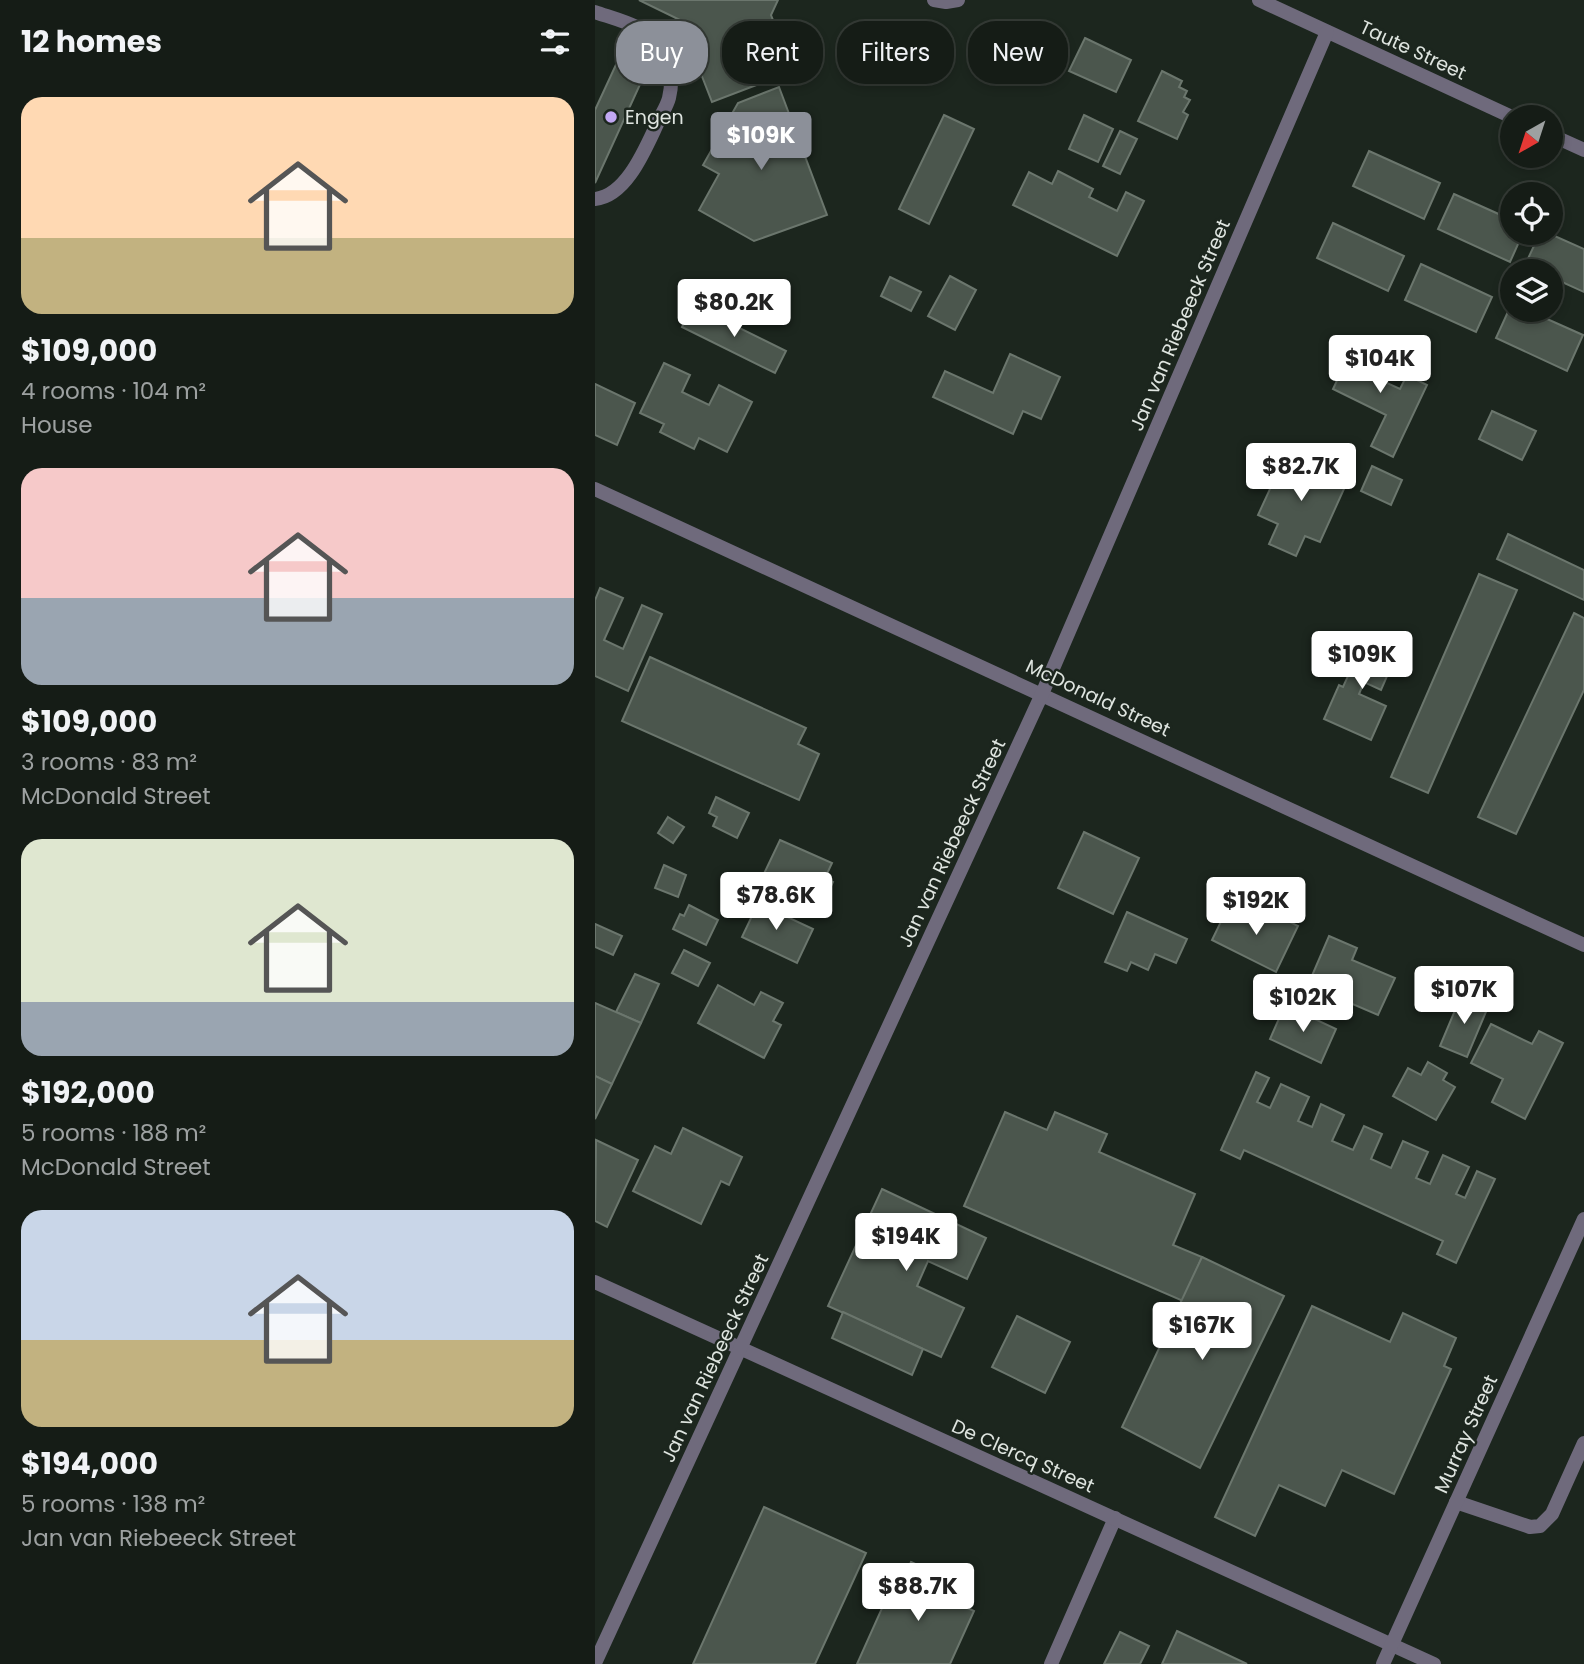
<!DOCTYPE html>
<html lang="en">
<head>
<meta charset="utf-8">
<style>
	body { margin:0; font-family:Poppins,sans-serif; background:#222923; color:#f1f3f6; height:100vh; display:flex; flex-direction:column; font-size:26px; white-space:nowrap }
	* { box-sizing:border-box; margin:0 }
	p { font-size:23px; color:#9da1a1 }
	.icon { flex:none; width:38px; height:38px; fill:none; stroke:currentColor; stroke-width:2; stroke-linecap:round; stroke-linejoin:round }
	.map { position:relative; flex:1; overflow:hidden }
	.drawer { display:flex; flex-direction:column; background:#151c16; width:595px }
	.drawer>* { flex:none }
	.guide { position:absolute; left:21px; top:21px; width:665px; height:63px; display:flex; gap:14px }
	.needle { width:46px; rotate:219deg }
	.buttons { position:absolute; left:905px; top:105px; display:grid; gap:14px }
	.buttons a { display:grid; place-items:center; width:63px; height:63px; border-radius:50%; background:#151c16; box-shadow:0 4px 10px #0003,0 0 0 2px #343a35; font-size:35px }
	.price { position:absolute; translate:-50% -60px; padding:0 16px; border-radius:7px; background:#fff; color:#222; font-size:23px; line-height:46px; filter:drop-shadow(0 2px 4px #0008) }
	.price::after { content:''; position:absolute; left:50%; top:42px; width:21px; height:16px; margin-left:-10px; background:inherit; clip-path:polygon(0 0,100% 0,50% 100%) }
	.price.active { background:#8c9099; color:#fff }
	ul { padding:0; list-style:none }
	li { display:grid; align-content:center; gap:14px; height:371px; padding:0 21px }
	li span { display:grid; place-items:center; height:217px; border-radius:21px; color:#555 }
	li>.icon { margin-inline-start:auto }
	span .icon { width:126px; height:126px; fill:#fffc; stroke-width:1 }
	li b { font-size:30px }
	h2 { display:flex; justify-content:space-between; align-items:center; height:84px; padding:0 21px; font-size:30px }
	.tag { padding:0 24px; border-radius:28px; background:#151c16; box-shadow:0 4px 10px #0003,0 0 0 2px #343a35; font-size:24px; line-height:63px }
	.tag.active { background:#8c9099; color:#fff }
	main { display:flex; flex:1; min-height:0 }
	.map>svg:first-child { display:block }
	.building { fill:#4b564d; stroke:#6b766d; stroke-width:2 }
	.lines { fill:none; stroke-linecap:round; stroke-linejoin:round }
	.service { stroke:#6f6a7c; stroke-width:14 }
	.minor { stroke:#6f6a7c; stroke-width:14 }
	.poi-dot { fill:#c2a8f3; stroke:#1c261e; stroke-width:2.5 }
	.labels { text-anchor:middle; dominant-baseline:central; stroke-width:5; stroke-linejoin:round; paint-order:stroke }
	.street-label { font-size:19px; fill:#dfe5e0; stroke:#1c261e }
	.poi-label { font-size:19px; fill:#dfe5e0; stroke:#1c261e; text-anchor:start }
</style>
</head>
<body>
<main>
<section class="drawer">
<h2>12 homes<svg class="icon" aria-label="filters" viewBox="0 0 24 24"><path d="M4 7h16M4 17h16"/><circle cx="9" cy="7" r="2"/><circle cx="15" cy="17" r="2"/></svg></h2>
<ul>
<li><span style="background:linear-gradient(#ffd9b3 65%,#c2b280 0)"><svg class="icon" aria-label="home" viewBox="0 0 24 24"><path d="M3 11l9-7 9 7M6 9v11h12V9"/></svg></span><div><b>$109,000</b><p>4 rooms · 104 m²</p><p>House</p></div></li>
<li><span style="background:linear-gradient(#f6c9c9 60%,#9aa5b1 0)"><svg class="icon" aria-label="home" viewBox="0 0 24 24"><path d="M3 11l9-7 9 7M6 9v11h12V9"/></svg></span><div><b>$109,000</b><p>3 rooms · 83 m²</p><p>McDonald Street</p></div></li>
<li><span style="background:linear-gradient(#dfe7d0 75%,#9aa5b1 0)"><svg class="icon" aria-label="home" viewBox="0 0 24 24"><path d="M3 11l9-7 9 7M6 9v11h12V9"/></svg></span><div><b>$192,000</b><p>5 rooms · 188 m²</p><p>McDonald Street</p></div></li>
<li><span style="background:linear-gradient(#c9d6e8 60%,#c2b280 0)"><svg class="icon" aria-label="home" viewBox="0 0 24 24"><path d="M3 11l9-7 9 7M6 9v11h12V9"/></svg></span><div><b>$194,000</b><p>5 rooms · 138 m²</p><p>Jan van Riebeeck Street</p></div></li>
</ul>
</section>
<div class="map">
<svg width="989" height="1664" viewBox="0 0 989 1664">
	<rect width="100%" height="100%" fill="#1c261e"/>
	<g class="building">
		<polygon points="44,0 183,0 176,15 198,71 117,102 85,20"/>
		<polygon points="490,38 536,60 521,92 474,71"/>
		<polygon points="31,43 58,56 0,183 0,110"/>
		<polygon points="567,71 587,81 584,87 592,91 589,97 595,100 588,112 593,115 582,139 543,121"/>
		<polygon points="184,87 232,215 159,241 104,210 124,174 108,165 143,103"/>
		<polygon points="349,115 379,129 334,224 304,209"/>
		<polygon points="489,115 518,129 503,162 474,149"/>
		<polygon points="525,131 542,139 525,174 508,166"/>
		<polygon points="774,151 845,183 829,219 758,186"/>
		<polygon points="463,171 498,189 494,197 522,211 531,192 549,201 522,256 418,205 434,172 457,184"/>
		<polygon points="859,194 917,220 917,233 928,233 915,262 843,229"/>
		<polygon points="738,223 809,256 793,291 722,258"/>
		<polygon points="945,233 953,233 989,249 989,292 956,277 956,271 944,271 930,265"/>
		<polygon points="826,264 897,297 881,332 810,300"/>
		<polygon points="355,276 381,290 360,330 333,316"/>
		<polygon points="295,277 326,292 316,311 286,296"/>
		<polygon points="917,303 917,310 932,310 988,335 972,371 901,338"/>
		<polygon points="98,305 191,351 180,373 87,327"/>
		<polygon points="761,340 792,355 781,378 805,389 812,375 832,385 798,457 776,446 791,415 738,389"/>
		<polygon points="415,354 465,377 446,419 428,411 418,434 338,397 350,371 398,393"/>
		<polygon points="69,363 95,375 87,392 114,405 124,385 157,402 132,452 104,438 99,449 65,432 69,424 45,413"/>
		<polygon points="0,384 40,403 22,445 0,435"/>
		<polygon points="897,411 941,431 927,460 884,439"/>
		<polygon points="692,452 753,480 725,542 710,536 701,556 674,544 683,524 663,515"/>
		<polygon points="777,466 807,480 796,505 766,491"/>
		<polygon points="913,534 989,570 989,600 902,559"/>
		<polygon points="884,574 922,590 833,793 796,777"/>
		<polygon points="5,588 28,598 9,640 28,649 47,605 67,614 33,691 0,676 0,600"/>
		<polygon points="979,613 989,618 989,690 921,834 883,817"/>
		<polygon points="771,637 803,651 786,690 769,682 764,694 791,706 776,740 729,719 744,685 748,687"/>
		<polygon points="55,657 211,728 203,744 224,754 204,800 27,721"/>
		<polygon points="121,797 154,813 142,838 118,826 122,817 114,813"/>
		<polygon points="73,817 89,827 78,843 63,833"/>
		<polygon points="489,832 544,858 518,914 463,888"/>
		<polygon points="185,840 237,863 230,878 238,882 226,908 166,880"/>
		<polygon points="69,865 91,875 83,897 60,888"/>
		<polygon points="154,899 218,929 202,963 147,937 157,916 148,912"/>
		<polygon points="94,905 123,920 111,945 78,929 85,914 89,916"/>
		<polygon points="634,905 668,921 673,911 703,926 681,972 617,940"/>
		<polygon points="532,912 592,939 581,963 560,954 553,970 536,962 532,971 510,962"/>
		<polygon points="0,924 27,936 18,955 0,947"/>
		<polygon points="734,936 762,948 757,960 800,978 783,1015 713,985"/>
		<polygon points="89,950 115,963 103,986 77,973"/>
		<polygon points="40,974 64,984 46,1023 21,1012"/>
		<polygon points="123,985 159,1005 166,992 188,1003 178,1021 186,1025 169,1058 103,1023"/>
		<polygon points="866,996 893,1007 872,1057 845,1046"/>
		<polygon points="0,1003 46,1023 17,1084 0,1076"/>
		<polygon points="690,1005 741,1029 726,1063 675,1039"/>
		<polygon points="896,1024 937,1044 944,1031 968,1043 930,1119 897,1102 908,1079 876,1063"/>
		<polygon points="833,1062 852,1073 848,1080 860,1087 841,1120 798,1096 813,1068 826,1075"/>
		<polygon points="661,1072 674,1078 662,1102 675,1108 686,1084 714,1097 703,1121 717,1127 726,1104 749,1115 737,1141 758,1150 769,1126 787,1134 776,1159 796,1168 808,1141 833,1152 821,1178 835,1184 848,1155 874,1167 861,1194 870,1198 882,1171 900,1179 861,1263 842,1254 848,1241 649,1150 645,1159 626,1150"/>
		<polygon points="0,1076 17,1084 0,1119"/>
		<polygon points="410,1112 452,1130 460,1112 512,1134 504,1152 600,1194 578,1245 607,1257 588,1301 369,1206"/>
		<polygon points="88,1128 147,1157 134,1185 126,1181 106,1224 38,1191 60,1146 76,1154"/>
		<polygon points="1,1140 43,1160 12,1227 0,1221"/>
		<polygon points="287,1189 391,1238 372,1279 333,1261 322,1286 369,1308 346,1357 233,1306"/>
		<polygon points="607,1257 689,1296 605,1468 527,1427"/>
		<polygon points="717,1306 795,1342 808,1313 861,1338 849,1366 856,1369 799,1494 747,1470 730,1506 684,1485 660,1536 620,1517"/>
		<polygon points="248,1312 328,1349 317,1375 237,1338"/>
		<polygon points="422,1316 475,1342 450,1393 397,1367"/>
		<polygon points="169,1507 271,1553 220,1664 98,1664"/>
		<polygon points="316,1562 357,1581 349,1597 379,1611 355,1664 262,1664 292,1597 299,1600"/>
		<polygon points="582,1631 652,1664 567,1664"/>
		<polygon points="525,1632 554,1646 545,1664 509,1664"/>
	</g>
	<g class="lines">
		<g class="service">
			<polyline points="339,0 351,2 363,0"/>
			<path d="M0,12C23,20 51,26 66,46C77,60 78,81 74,98C72,106 66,115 63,122C51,147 32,196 0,199"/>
			<polyline points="861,1502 935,1527 945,1526 957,1514 989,1443"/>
			<polyline points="456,1664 520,1518"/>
		</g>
		<g class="minor">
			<polyline points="664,0 917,117"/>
			<polyline points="956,135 989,150"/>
			<polyline points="0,489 989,945"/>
			<polyline points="0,1282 839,1664"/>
			<polyline points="0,1663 447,694 732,32"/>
			<polyline points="788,1664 989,1219"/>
		</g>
	</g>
	<circle class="poi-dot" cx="16" cy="117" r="7"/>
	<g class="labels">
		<g class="street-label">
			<text transform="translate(818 50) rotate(25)">Taute Street</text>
			<text transform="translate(585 325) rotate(-67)">Jan van Riebeeck Street</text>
			<text transform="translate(503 698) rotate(25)">McDonald Street</text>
			<text transform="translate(357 843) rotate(-65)">Jan van Riebeeck Street</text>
			<text transform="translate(120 1358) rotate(-65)">Jan van Riebeeck Street</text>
			<text transform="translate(871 1434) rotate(-66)">Murray Street</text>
			<text transform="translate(428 1456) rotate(24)">De Clercq Street</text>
		</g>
		<g class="poi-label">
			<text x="30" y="117">Engen</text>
		</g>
	</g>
</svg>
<div class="buttons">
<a><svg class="needle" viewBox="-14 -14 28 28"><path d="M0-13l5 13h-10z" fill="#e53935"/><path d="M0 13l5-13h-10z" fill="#9da1a1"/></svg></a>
<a><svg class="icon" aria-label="locate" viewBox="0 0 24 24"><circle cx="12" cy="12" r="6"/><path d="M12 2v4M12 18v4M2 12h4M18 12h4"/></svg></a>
<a><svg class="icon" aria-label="layers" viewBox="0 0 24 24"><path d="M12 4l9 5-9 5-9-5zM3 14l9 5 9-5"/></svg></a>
</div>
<b class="price active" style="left:166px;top:172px">$109K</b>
<b class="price" style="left:139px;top:339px">$80.2K</b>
<b class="price" style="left:785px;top:395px">$104K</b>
<b class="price" style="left:706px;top:503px">$82.7K</b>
<b class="price" style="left:767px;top:691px">$109K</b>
<b class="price" style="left:181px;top:932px">$78.6K</b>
<b class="price" style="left:661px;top:937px">$192K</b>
<b class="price" style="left:869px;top:1026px">$107K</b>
<b class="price" style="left:708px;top:1034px">$102K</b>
<b class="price" style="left:311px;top:1273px">$194K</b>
<b class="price" style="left:607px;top:1362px">$167K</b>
<b class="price" style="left:323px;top:1623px">$88.7K</b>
<div class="guide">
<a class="tag active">Buy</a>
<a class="tag">Rent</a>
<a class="tag">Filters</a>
<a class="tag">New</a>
</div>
</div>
</main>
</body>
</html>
